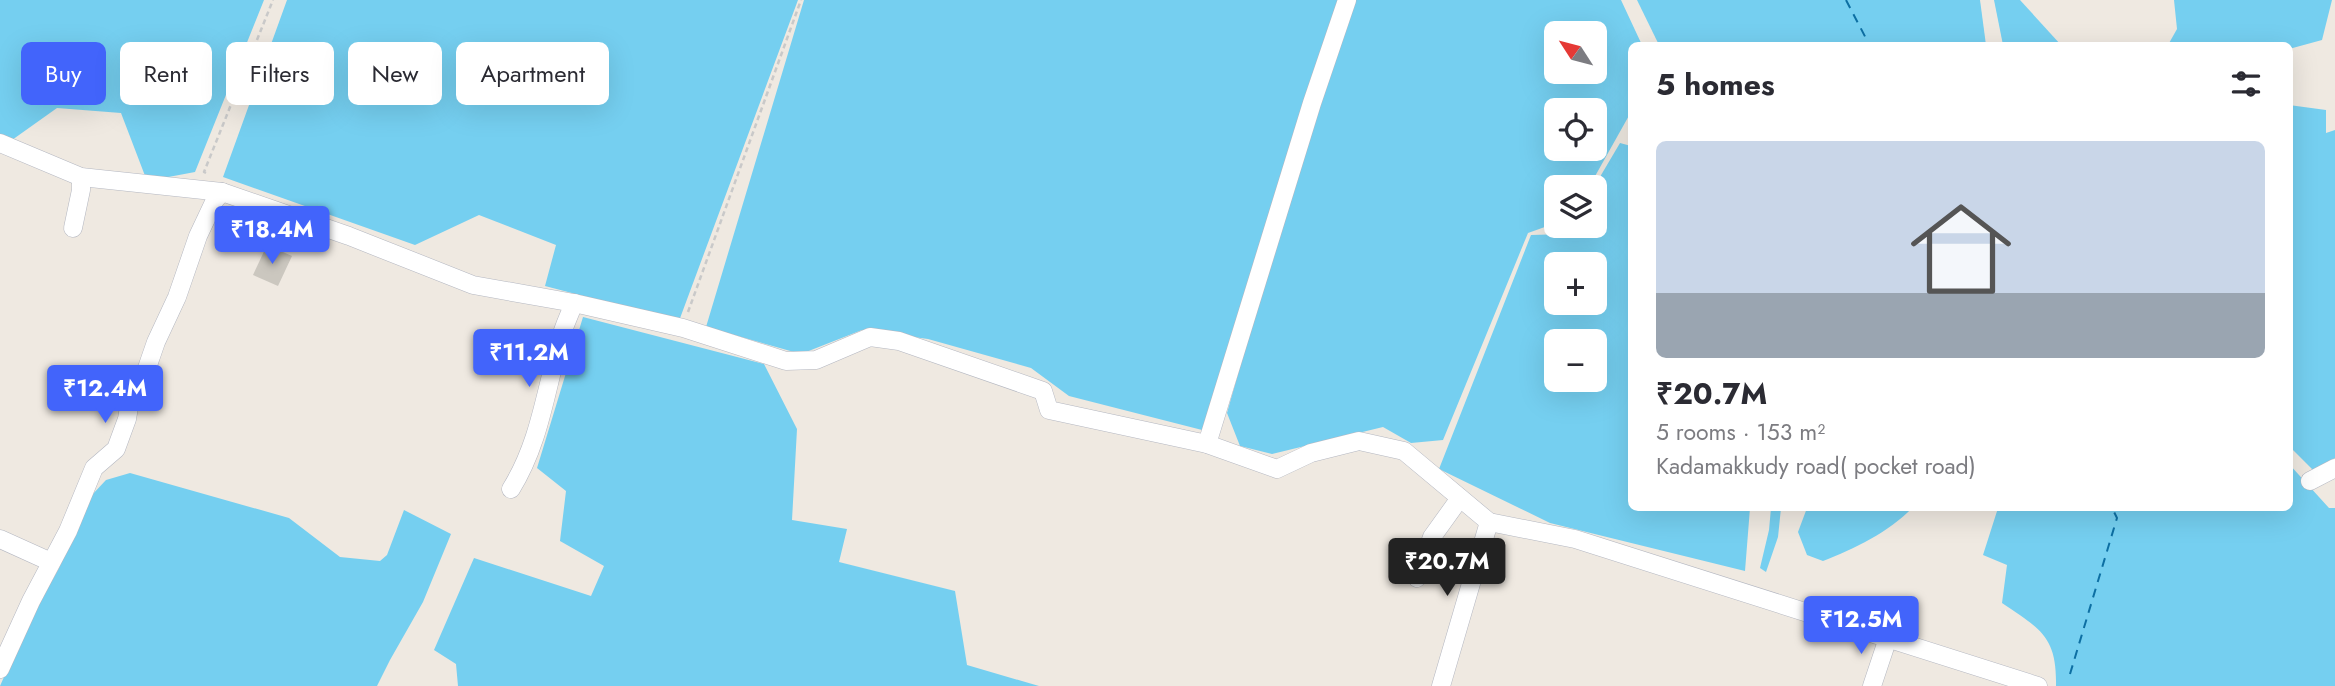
<!DOCTYPE html>
<html lang="en">
<head>
<meta charset="utf-8">
<style>
	body { margin:0; font-family:Jost,sans-serif; background:#f7f7f7; color:#2b2b33; height:100vh; display:flex; flex-direction:column; font-size:26px; white-space:nowrap }
	* { box-sizing:border-box; margin:0 }
	p { font-size:23px; color:#7c7c81 }
	.icon { flex:none; width:38px; height:38px; fill:none; stroke:currentColor; stroke-width:2; stroke-linecap:round; stroke-linejoin:round }
	.map { position:relative; flex:1; overflow:hidden }
	.details { position:absolute; left:1628px; top:42px; width:665px; height:469px; display:flex; flex-direction:column; background:#fff; border-radius:10px; box-shadow:0 7px 28px #0002 }
	.details>* { flex:none }
	.banner { position:absolute; left:21px; top:42px; width:665px; height:63px; display:flex; gap:14px }
	.needle { width:46px; rotate:306deg }
	.buttons { position:absolute; left:1544px; top:21px; display:grid; gap:14px }
	.buttons a { display:grid; place-items:center; width:63px; height:63px; border-radius:10px; background:#fff; box-shadow:0 7px 28px #0002; font-size:35px }
	.price { position:absolute; translate:-50% -60px; padding:0 16px; border-radius:7px; background:#4264fb; color:#fff; font-size:23px; line-height:46px; filter:drop-shadow(0 2px 4px #0008) }
	.price::after { content:''; position:absolute; left:50%; top:42px; width:21px; height:16px; margin-left:-10px; background:inherit; clip-path:polygon(0 0,100% 0,50% 100%) }
	.price.on { background:#222; color:#fff }
	ul { padding:0; list-style:none }
	li { display:grid; align-content:center; gap:14px; height:371px; padding:0 28px }
	li+li { border-top:2px solid #e1e1e2 }
	li span { display:grid; place-items:center; height:217px; border-radius:10px; color:#555 }
	li>.icon { margin-inline-start:auto }
	span .icon { width:126px; height:126px; fill:#fffc; stroke-width:1 }
	li b { font-size:30px }
	h2 { display:flex; justify-content:space-between; align-items:center; height:84px; padding:0 28px; font-size:30px }
	.pill { padding:0 24px; border-radius:10px; background:#fff; box-shadow:0 7px 28px #0002; font-size:24px; line-height:63px }
	.pill.on { background:#4264fb; color:#fff }
	.map>svg:first-child { display:block }
	.water { fill:#75cff0; fill-rule:evenodd }
	.lines { fill:none; stroke-linecap:round; stroke-linejoin:round }
	.ferry { stroke:#0d6fa3; stroke-width:2; stroke-dasharray:9 7; stroke-linecap:butt }
	.building { fill:#cbc7bf }
	.street-casing { stroke:#b4b7c1; stroke-width:19 }
	.path { stroke:#c9c9c9; stroke-width:2.5; stroke-dasharray:5 3.5; stroke-linecap:butt }
	.street { stroke:#fff; stroke-width:18 }
</style>
</head>
<body>
<div class="map">
<svg width="2335" height="686" viewBox="0 0 2335 686">
	<rect width="100%" height="100%" fill="#efe9e1"/>
	<g class="water">
		<polygon points="0,0 264,0 195,172 147,181 121,113 57,108 12,140 0,134"/>
		<polygon points="287,0 798,0 679,321 545,286 556,245 479,215 415,245 223,177"/>
		<polygon points="804,0 1342,0 1206,431 1069,396 1031,368 928,339 862,330 801,354 706,327"/>
		<path d="M1354,0H1621L1642,45L1631,46V112L1589,187H1556V223L1528,233L1443,440L1411,443L1383,427L1272,454L1240,446L1227,413L1303,143ZM1556,33H1594V72H1556ZM1556,110H1594V149H1556Z"/>
		<polygon points="1637,0 1980,0 1986,45 1659,45"/>
		<polygon points="1994,0 2020,0 2061,45 2003,45"/>
		<polygon points="2174,0 2332,0 2322,40 2289,49 2289,46 2258,45 2251,43 2249,46 2168,45 2177,29"/>
		<polygon points="2289,105 2326,110 2326,133 2335,130 2335,458 2313,470 2289,446"/>
		<path d="M1620,143L1631,146V508H1750L1745,571L1550,523L1439,469L1531,235L1566,234L1571,226H1594V187ZM1556,264H1594V303H1556ZM1556,341H1594V380H1556Z"/>
		<polygon points="583,317 764,364 797,429 792,520 847,529 839,562 955,591 967,665 1039,686 458,686 456,664 434,650 474,558 591,596 604,566 560,541 566,491 537,468"/>
		<path d="M2289,464L2329,508H2335V686H2056C2057,636 2040,629 2002,603L2007,565L1983,555L1998,508H2289Z"/>
		<polygon points="130,473 289,518 340,557 380,561 387,555 404,510 451,534 423,602 390,660 377,686 0,686 25,629 59,568 91,496 106,480"/>
		<polygon points="1771,508 1781,508 1778,537 1766,572 1760,568 1769,530"/>
		<path d="M1807,508H1873L1880,511L1885,508H1912C1889,532 1854,549 1823,561L1807,555L1798,532Z"/>
	</g>
	<g class="lines">
		<g class="ferry">
			<polyline points="1846,0 1870,46"/>
			<polyline points="2070,674 2117,518 2112,508"/>
		</g>
	</g>
	<polygon class="building" points="267,245 292,256 278,286 253,275"/>
	<g class="lines">
		<defs>
			<g id="street">
				<polyline points="0,143 81,177 222,192 349,236 473,285 574,303 683,328 786,361 816,360 870,337 899,341 1043,391 1049,410 1207,444 1277,469 1311,453 1359,441 1404,451 1489,522 1575,539 2038,686"/>
				<polyline points="73,228 81,190 81,177"/>
				<polyline points="1207,444 1312,103 1347,0"/>
				<polyline points="2310,481 2335,468"/>
				<path d="M511,489C539,444 545,394 559,344C562,330 569,316 574,303"/>
				<polyline points="0,539 51,562"/>
				<polyline points="1417,578 1432,537 1460,498"/>
				<polyline points="0,669 31,601 68,531 94,468 116,449 127,419 130,401 137,384 147,368 156,342 177,297 198,236 215,200 222,192"/>
				<polyline points="1441,686 1489,522"/>
				<polyline points="1872,686 1888,638"/>
			</g>
		</defs>
		<use href="#street" class="street-casing"/>
		<g class="path">
			<polyline points="206,173 204,172 273,0"/>
			<polyline points="688,312 801,0"/>
		</g>
		<use href="#street" class="street"/>
	</g>
</svg>
<div class="buttons">
<a><svg class="needle" viewBox="-14 -14 28 28"><path d="M0-13l5 13h-10z" fill="#e53935"/><path d="M0 13l5-13h-10z" fill="#7c7c81"/></svg></a>
<a><svg class="icon" aria-label="locate" viewBox="0 0 24 24"><circle cx="12" cy="12" r="6"/><path d="M12 2v4M12 18v4M2 12h4M18 12h4"/></svg></a>
<a><svg class="icon" aria-label="layers" viewBox="0 0 24 24"><path d="M12 4l9 5-9 5-9-5zM3 14l9 5 9-5"/></svg></a>
<a>+</a>
<a>−</a>
</div>
<b class="price" style="left:272px;top:266px">₹18.4M</b>
<b class="price" style="left:529px;top:389px">₹11.2M</b>
<b class="price" style="left:105px;top:425px">₹12.4M</b>
<b class="price on" style="left:1447px;top:598px">₹20.7M</b>
<b class="price" style="left:1861px;top:656px">₹12.5M</b>
<div class="banner">
<a class="pill on">Buy</a>
<a class="pill">Rent</a>
<a class="pill">Filters</a>
<a class="pill">New</a>
<a class="pill">Apartment</a>
</div>
<section class="details">
<h2>5 homes<svg class="icon" aria-label="filters" viewBox="0 0 24 24"><path d="M4 7h16M4 17h16"/><circle cx="9" cy="7" r="2"/><circle cx="15" cy="17" r="2"/></svg></h2>
<ul>
<li><span style="background:linear-gradient(#c9d6e8 70%,#9aa5b1 0)"><svg class="icon" aria-label="home" viewBox="0 0 24 24"><path d="M3 11l9-7 9 7M6 9v11h12V9"/></svg></span><div><b>₹20.7M</b><p>5 rooms · 153 m²</p><p>Kadamakkudy road( pocket road)</p></div></li>
</ul>
</section>
</div>
</body>
</html>
